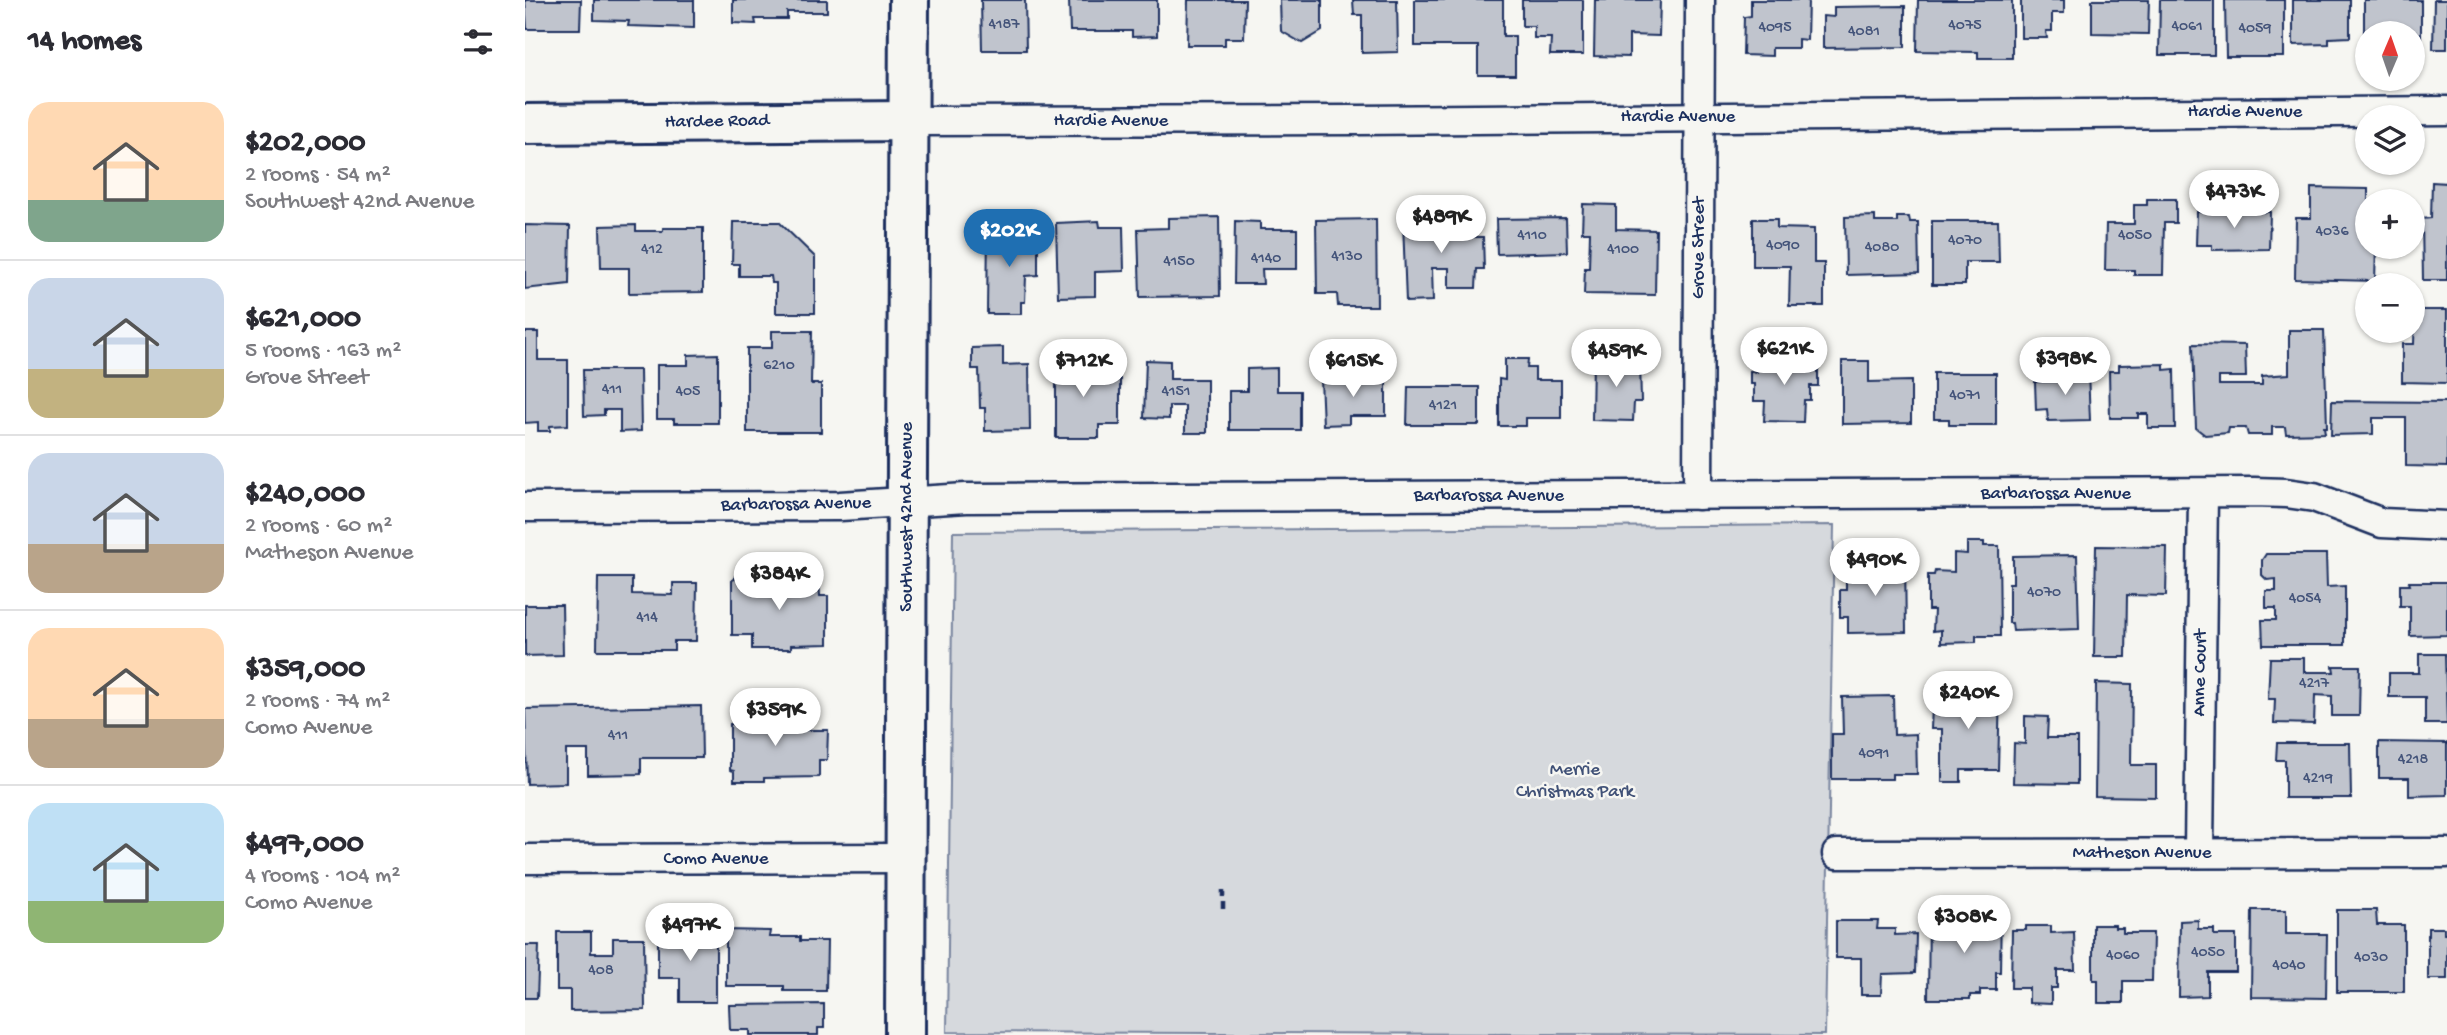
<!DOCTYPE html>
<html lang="en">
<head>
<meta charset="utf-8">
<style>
	body { margin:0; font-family:"Gochi Hand",sans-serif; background:#f2f2f3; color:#2b2b33; height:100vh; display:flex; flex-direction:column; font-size:26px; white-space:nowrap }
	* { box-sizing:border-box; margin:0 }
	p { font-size:23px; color:#7c7c81 }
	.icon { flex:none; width:38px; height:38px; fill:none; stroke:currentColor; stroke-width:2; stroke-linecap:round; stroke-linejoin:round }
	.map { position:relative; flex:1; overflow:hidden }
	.drawer { display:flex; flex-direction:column; background:#fff; width:525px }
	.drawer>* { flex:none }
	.needle { width:46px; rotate:2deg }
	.tools { position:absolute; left:1830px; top:21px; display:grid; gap:14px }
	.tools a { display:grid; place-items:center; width:70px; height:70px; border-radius:50%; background:#fff; box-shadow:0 2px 5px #0004; font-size:35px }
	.price { position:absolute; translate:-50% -60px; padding:0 16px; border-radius:24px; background:#fff; color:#222; font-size:23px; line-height:46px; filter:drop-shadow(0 2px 4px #0008) }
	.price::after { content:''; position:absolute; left:50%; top:42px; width:21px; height:16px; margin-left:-10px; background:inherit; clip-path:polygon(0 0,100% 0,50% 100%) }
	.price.current { background:#1f6fb2; color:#fff }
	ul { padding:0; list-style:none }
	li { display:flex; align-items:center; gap:21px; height:175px; padding:0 28px }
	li+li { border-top:2px solid #e1e1e2 }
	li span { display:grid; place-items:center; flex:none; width:196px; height:140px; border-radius:21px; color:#555 }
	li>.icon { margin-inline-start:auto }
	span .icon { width:84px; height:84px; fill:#fffc; stroke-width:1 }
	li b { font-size:30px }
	h2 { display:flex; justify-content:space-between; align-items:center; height:84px; padding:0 28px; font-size:30px }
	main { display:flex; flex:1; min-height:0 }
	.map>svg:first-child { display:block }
	.green { fill:#d6d9dd; stroke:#78849e; stroke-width:2 }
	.building { fill:#c0c4cd; stroke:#1b2f5e; stroke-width:2 }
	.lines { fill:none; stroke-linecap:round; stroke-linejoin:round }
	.street-casing { stroke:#1b2f5e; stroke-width:33 }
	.secondary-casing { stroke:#1b2f5e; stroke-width:44 }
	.path { stroke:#1b2f5e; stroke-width:4.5; stroke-dasharray:7 5; stroke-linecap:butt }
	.street { stroke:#f6f6f2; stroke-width:28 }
	.secondary { stroke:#f6f6f2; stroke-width:38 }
	.labels { text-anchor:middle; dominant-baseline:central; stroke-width:5; stroke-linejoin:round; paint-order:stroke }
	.number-label { font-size:16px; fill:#44547a }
	.street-label { font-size:19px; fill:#1b2f5e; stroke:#f6f6f2 }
	.park-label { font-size:19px; fill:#405177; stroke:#f6f6f2 }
</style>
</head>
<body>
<main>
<section class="drawer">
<h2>14 homes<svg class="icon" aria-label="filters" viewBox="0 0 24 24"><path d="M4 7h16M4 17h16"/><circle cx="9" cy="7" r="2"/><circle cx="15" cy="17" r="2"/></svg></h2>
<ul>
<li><span style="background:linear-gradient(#ffd9b3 70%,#7fa58c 0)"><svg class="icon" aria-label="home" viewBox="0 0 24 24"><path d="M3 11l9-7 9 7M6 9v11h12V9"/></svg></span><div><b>$202,000</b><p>2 rooms · 54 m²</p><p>Southwest 42nd Avenue</p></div></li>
<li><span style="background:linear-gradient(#c9d6e8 65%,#c2b280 0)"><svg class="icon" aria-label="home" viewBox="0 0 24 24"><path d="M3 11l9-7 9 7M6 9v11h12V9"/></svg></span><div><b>$621,000</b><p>5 rooms · 163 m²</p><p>Grove Street</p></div></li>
<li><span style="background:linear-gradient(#c9d6e8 65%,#b9a48a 0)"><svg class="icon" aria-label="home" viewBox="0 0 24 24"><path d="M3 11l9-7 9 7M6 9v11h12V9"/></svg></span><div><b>$240,000</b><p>2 rooms · 60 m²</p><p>Matheson Avenue</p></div></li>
<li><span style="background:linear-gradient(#ffd9b3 65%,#b9a48a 0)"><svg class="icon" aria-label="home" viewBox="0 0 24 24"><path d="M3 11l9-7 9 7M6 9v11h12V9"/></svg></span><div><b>$359,000</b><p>2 rooms · 74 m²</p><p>Como Avenue</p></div></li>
<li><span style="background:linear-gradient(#bfe0f5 70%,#8fb573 0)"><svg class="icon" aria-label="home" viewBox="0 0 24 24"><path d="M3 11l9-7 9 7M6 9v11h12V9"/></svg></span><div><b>$497,000</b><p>4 rooms · 104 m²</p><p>Como Avenue</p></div></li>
</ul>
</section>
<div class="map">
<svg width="1922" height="1035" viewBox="0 0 1922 1035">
	<rect width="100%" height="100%" fill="#f6f6f2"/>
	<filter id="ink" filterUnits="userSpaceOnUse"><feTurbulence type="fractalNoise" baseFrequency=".0143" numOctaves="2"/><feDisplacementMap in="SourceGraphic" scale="14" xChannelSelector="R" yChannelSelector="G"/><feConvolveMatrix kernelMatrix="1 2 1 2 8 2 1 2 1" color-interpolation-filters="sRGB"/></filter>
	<g filter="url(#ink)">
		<polygon class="green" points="1309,525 1300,1035 422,1032 428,532"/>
		<g class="building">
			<polygon points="0,0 56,0 55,29 2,29"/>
			<polygon points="69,0 169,0 169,28 103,26 104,21 69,20"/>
			<polygon points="208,0 302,0 302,12 262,12 262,19 230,19 231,24 208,23"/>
			<polygon points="456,0 500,0 501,50 457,50"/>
			<polygon points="544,0 632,0 632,36 607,37 607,31 545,31"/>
			<polygon points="663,0 720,0 719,38 700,38 700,45 662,45"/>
			<polygon points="755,0 797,0 797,31 777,43 756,31"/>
			<polygon points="828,0 872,0 873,52 837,53 837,15 829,15"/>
			<polygon points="890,0 978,0 978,36 990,36 990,75 953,75 953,46 890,46"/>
			<polygon points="997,0 1058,0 1058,55 1025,55 1026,38 1009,38 1009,26 997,26"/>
			<polygon points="1070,0 1135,0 1134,36 1104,35 1104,57 1069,56"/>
			<polygon points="1226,0 1283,0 1282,40 1273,39 1273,48 1247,48 1247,56 1218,55 1219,17 1226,16"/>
			<polygon points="1393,0 1487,0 1487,58 1453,58 1453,52 1392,51"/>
			<polygon points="1496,0 1539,0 1539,13 1527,13 1527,31 1521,31 1522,38 1496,38"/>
			<polygon points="1567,0 1624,0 1623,34 1567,33"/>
			<polygon points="1635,0 1689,0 1689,55 1634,55"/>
			<polygon points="1700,0 1759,0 1759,57 1701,57"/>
			<polygon points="1768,0 1825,0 1825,37 1804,38 1804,44 1768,45"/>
			<polygon points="1839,0 1896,0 1896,54 1888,54 1888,33 1843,33 1843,50 1839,50"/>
			<polygon points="1909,0 1922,0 1922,49 1908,49"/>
			<polygon points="1380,6 1380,47 1298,48 1298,16 1309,17 1309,7"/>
			<polygon points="1907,182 1922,183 1922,280 1898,280 1897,219 1906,218"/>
			<polygon points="1786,188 1843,189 1843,247 1851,247 1850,281 1770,279 1771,218 1786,218"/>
			<polygon points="1622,199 1651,199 1651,223 1639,223 1638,275 1609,275 1609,270 1580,270 1581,224 1609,224 1609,205 1622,205"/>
			<polygon points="1058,204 1091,205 1091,229 1131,230 1130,295 1059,294 1060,268 1064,268 1065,232 1057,232"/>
			<polygon points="1672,212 1745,212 1744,249 1687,250 1687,245 1671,245"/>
			<polygon points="902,214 912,214 912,230 921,230 921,216 950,215 950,237 958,237 959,269 952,269 951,288 924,288 924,268 907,268 908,301 881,302 878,222 902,220"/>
			<polygon points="1350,216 1350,222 1372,222 1372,217 1384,217 1385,222 1393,222 1394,273 1321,275 1320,217"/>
			<polygon points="694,217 695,296 615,297 613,229 643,228 643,218"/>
			<polygon points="1041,218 1042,252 972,254 971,219"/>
			<polygon points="851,219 852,306 813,306 812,294 792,294 791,220"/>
			<polygon points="1228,219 1252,219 1252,228 1289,229 1289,263 1299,263 1299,306 1264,306 1265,266 1228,266"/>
			<polygon points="574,221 575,227 598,227 599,271 570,272 570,296 533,297 531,223"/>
			<polygon points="710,221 735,222 735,229 772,229 772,269 737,269 738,284 709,284"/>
			<polygon points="1407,221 1473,221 1474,262 1440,262 1440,285 1407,285"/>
			<polygon points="208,222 254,222 290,257 290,313 251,313 251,283 247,283 246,276 214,276 214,264 207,264"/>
			<polygon points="0,225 45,226 44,284 0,289"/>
			<polygon points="111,225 111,231 138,231 138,228 178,228 178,292 104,293 104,268 76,268 75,226"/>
			<polygon points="463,226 500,226 501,247 513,247 513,275 501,276 500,302 496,302 496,314 462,314"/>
			<polygon points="1890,310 1922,310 1922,383 1877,382 1877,344 1889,344"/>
			<polygon points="1764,330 1799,330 1802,427 1799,427 1800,433 1761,434 1760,427 1747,427 1747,435 1723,435 1721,428 1704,428 1703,433 1680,435 1671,428 1668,344 1720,345 1721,377 1694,377 1694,385 1737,385 1737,376 1764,374"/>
			<polygon points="247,331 287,331 286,384 296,384 296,432 222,432 222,348 247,348"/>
			<polygon points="0,332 13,332 13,360 43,360 43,425 25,426 25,431 13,431 13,422 0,423"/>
			<polygon points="478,347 478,365 504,364 505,430 460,431 460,408 455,408 454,369 447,369 447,348"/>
			<polygon points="531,349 558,349 558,379 595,379 595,425 574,425 574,438 531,438"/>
			<polygon points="193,354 193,423 149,423 149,419 132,419 132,365 163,365 163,355"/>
			<polygon points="1232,358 1293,359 1293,386 1285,386 1285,400 1279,400 1278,422 1239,421 1240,401 1229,401 1229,384 1225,384 1225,371 1232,372"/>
			<polygon points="980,359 1003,359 1002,368 1010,368 1010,380 1036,380 1036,418 1001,418 1001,426 974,426 974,379 980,380"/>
			<polygon points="1068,359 1115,360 1116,402 1109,402 1108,421 1067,420"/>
			<polygon points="621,360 645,361 645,379 682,379 682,433 660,433 660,406 644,406 644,419 619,418"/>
			<polygon points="1317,361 1344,361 1344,382 1386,381 1386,423 1317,424"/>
			<polygon points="1639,364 1639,370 1649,369 1650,428 1623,428 1623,414 1613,414 1613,418 1585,418 1584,371 1594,371 1594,365"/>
			<polygon points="752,368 752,391 775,391 775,430 704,430 704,391 722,391 722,369"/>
			<polygon points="58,370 115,370 116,431 95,432 95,410 79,410 79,415 59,416"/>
			<polygon points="1563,371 1565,420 1523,421 1522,409 1511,410 1510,382 1536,381 1536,372"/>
			<polygon points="1409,373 1471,373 1471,425 1424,425 1424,419 1409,419"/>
			<polygon points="861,377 861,416 824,416 824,424 798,425 796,379"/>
			<polygon points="883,387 954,387 954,425 882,425"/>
			<polygon points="1807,401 1922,402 1922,467 1881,466 1881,418 1848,418 1848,434 1806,435"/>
			<polygon points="1442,542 1459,542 1459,546 1474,546 1475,636 1451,636 1451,642 1416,643 1416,630 1408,631 1409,610 1403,610 1403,575 1409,575 1410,571 1429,572 1429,553 1442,554"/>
			<polygon points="1571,546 1642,547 1641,596 1602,595 1601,657 1569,657"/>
			<polygon points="1741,554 1801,554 1802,587 1820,586 1820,645 1738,645 1737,620 1751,620 1751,608 1741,608 1741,591 1751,591 1751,579 1742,580 1737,575 1737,560"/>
			<polygon points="1552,555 1554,629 1488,631 1487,623 1484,623 1484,583 1488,583 1488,556"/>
			<polygon points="1358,560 1380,560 1381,632 1323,633 1323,617 1315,617 1315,590 1321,590 1321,566 1358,565"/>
			<polygon points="210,576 242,576 242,580 294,579 295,596 303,596 303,644 266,645 266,649 227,649 227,635 207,635 207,580 210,579"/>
			<polygon points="73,578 107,578 107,594 148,595 148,583 172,583 171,641 149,641 149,650 72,650"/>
			<polygon points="1884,582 1922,582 1922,635 1885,636 1885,606 1875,606 1875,585 1885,585"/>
			<polygon points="0,605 37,605 38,655 0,656"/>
			<polygon points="1894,654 1920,654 1922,724 1900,724 1900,697 1864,697 1864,673 1894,673"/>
			<polygon points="1745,658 1779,658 1779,672 1809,672 1808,666 1835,666 1834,716 1807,716 1807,696 1790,695 1789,724 1749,723 1750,699 1743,699"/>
			<polygon points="1571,683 1607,684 1606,765 1631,765 1631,797 1570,796"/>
			<polygon points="1418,689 1475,690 1473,770 1436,770 1436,782 1417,782 1417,729 1406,729 1407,707 1417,707"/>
			<polygon points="1368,696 1369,735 1391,734 1392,774 1367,774 1367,779 1307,779 1307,734 1318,734 1317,697"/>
			<polygon points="176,706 177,758 116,758 116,774 63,775 63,750 41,750 41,783 2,784 0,709"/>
			<polygon points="228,709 264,709 264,724 268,724 269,730 303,730 302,760 294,760 294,777 239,778 239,781 209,781 209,771 205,770 205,724 228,724"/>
			<polygon points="1500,716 1523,717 1522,738 1552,738 1552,784 1488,783 1489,743 1500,744"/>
			<polygon points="1854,742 1922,743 1922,795 1884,796 1884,778 1854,778"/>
			<polygon points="1752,743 1825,743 1826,798 1760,798 1760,760 1751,760"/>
			<polygon points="1453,907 1476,908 1475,972 1471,972 1471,990 1455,990 1455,995 1445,995 1445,999 1403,999 1404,917 1453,917"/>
			<polygon points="1727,910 1761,910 1761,934 1802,934 1801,998 1726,997"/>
			<polygon points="1812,910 1851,910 1852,925 1879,925 1879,992 1812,992"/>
			<polygon points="1673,920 1673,929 1689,929 1689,935 1711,935 1711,972 1683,972 1683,996 1654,997 1655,921"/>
			<polygon points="1311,921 1353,921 1352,929 1370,929 1370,935 1391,934 1390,973 1357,974 1356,995 1336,995 1336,958 1311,958"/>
			<polygon points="1568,925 1590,925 1590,928 1598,928 1598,933 1628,933 1627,981 1598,981 1598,1003 1573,1003 1573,980 1568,980"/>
			<polygon points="1501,926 1526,926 1526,933 1549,932 1550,970 1532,970 1532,988 1526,988 1526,1004 1504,1003 1504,988 1486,988 1487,930 1501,930"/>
			<polygon points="1903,928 1919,928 1919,934 1922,934 1922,979 1903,979"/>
			<polygon points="146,930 191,930 191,1002 155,1002 155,978 133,978 133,937 146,937"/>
			<polygon points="201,930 245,931 244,937 275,937 275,941 302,941 301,991 259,991 259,986 201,986"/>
			<polygon points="32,932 66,932 66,953 88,953 88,938 119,938 120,1010 45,1011 45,990 32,990"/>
			<polygon points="0,945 14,945 12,998 0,998"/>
			<polygon points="299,1004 299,1028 293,1028 293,1035 225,1035 225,1030 205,1030 204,1005"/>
		</g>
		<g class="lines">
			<defs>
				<g id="street">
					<polyline points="383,121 834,120 1922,111"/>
					<polyline points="1173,495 1175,0"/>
					<polyline points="0,507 315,506 441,498 1729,492 1761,493 1789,497 1857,523 1922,526"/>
					<polyline points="1674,853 1678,493"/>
					<polyline points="1312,854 1922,853"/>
					<polyline points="0,859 381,858"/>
				</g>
				<g id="secondary">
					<polyline points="0,124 383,121"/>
					<path d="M380,1035C383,690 380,345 384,0"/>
				</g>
			</defs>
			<use href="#street" class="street-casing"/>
			<use href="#secondary" class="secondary-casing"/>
			<polyline class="path" points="698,909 698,887"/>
			<use href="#street" class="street"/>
			<use href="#secondary" class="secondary"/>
		</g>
	</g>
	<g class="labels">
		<g class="number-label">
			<text x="479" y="25">4187</text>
			<text x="1440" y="26">4075</text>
			<text x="1662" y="27">4061</text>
			<text x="1250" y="28">4095</text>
			<text x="1730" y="29">4059</text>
			<text x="1339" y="32">4081</text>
			<text x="1807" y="232">4036</text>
			<text x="1007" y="236">4110</text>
			<text x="1610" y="236">4050</text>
			<text x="1440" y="241">4070</text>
			<text x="1258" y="246">4090</text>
			<text x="1357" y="248">4080</text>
			<text x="127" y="250">412</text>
			<text x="1098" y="250">4100</text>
			<text x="822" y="257">4130</text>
			<text x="741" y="259">4140</text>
			<text x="654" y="262">4150</text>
			<text x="254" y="366">6210</text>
			<text x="87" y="390">411</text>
			<text x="163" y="392">405</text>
			<text x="651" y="392">4151</text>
			<text x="1440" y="396">4071</text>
			<text x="918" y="406">4121</text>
			<text x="1519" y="593">4070</text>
			<text x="1780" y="599">4054</text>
			<text x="122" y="618">414</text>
			<text x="1789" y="684">4217</text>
			<text x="93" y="736">411</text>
			<text x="1349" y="754">4091</text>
			<text x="1888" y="760">4218</text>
			<text x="1793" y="779">4219</text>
			<text x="1683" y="953">4050</text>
			<text x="1598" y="956">4060</text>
			<text x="1846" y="958">4030</text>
			<text x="1764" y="966">4040</text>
			<text x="76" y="971">408</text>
		</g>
		<g class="street-label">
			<text x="1720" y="112">Hardie Avenue</text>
			<text x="1153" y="117">Hardie Avenue</text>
			<text x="586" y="121">Hardie Avenue</text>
			<text transform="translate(192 122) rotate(-1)">Hardee Road</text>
			<text transform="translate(1174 248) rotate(-90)">Grove Street</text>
			<text x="1531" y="494">Barbarossa Avenue</text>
			<text x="964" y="496">Barbarossa Avenue</text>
			<text transform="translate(271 505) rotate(-1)">Barbarossa Avenue</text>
			<text transform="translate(382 517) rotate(-90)">Southwest 42nd Avenue</text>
			<text transform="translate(1676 673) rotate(-89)">Anne Court</text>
			<text x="1617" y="853">Matheson Avenue</text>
			<text x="191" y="859">Como Avenue</text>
		</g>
		<g class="park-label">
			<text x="1050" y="770">Merrie<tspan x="1050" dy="22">Christmas Park</tspan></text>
		</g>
	</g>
</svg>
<div class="tools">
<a><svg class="needle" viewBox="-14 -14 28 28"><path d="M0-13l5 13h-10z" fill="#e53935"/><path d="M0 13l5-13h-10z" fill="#7c7c81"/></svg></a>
<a><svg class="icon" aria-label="layers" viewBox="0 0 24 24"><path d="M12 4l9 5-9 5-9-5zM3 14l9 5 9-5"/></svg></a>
<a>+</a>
<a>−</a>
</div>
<b class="price" style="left:1709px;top:230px">$473K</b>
<b class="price" style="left:916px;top:255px">$489K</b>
<b class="price current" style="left:484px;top:269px">$202K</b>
<b class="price" style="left:1259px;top:387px">$621K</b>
<b class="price" style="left:1091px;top:389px">$459K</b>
<b class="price" style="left:1540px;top:397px">$398K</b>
<b class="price" style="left:558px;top:399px">$712K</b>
<b class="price" style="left:828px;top:399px">$615K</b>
<b class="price" style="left:1350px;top:598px">$490K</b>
<b class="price" style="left:254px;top:612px">$384K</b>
<b class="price" style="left:1443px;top:731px">$240K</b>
<b class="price" style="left:250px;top:748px">$359K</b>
<b class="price" style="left:1439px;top:955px">$308K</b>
<b class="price" style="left:165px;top:963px">$497K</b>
</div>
</main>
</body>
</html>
